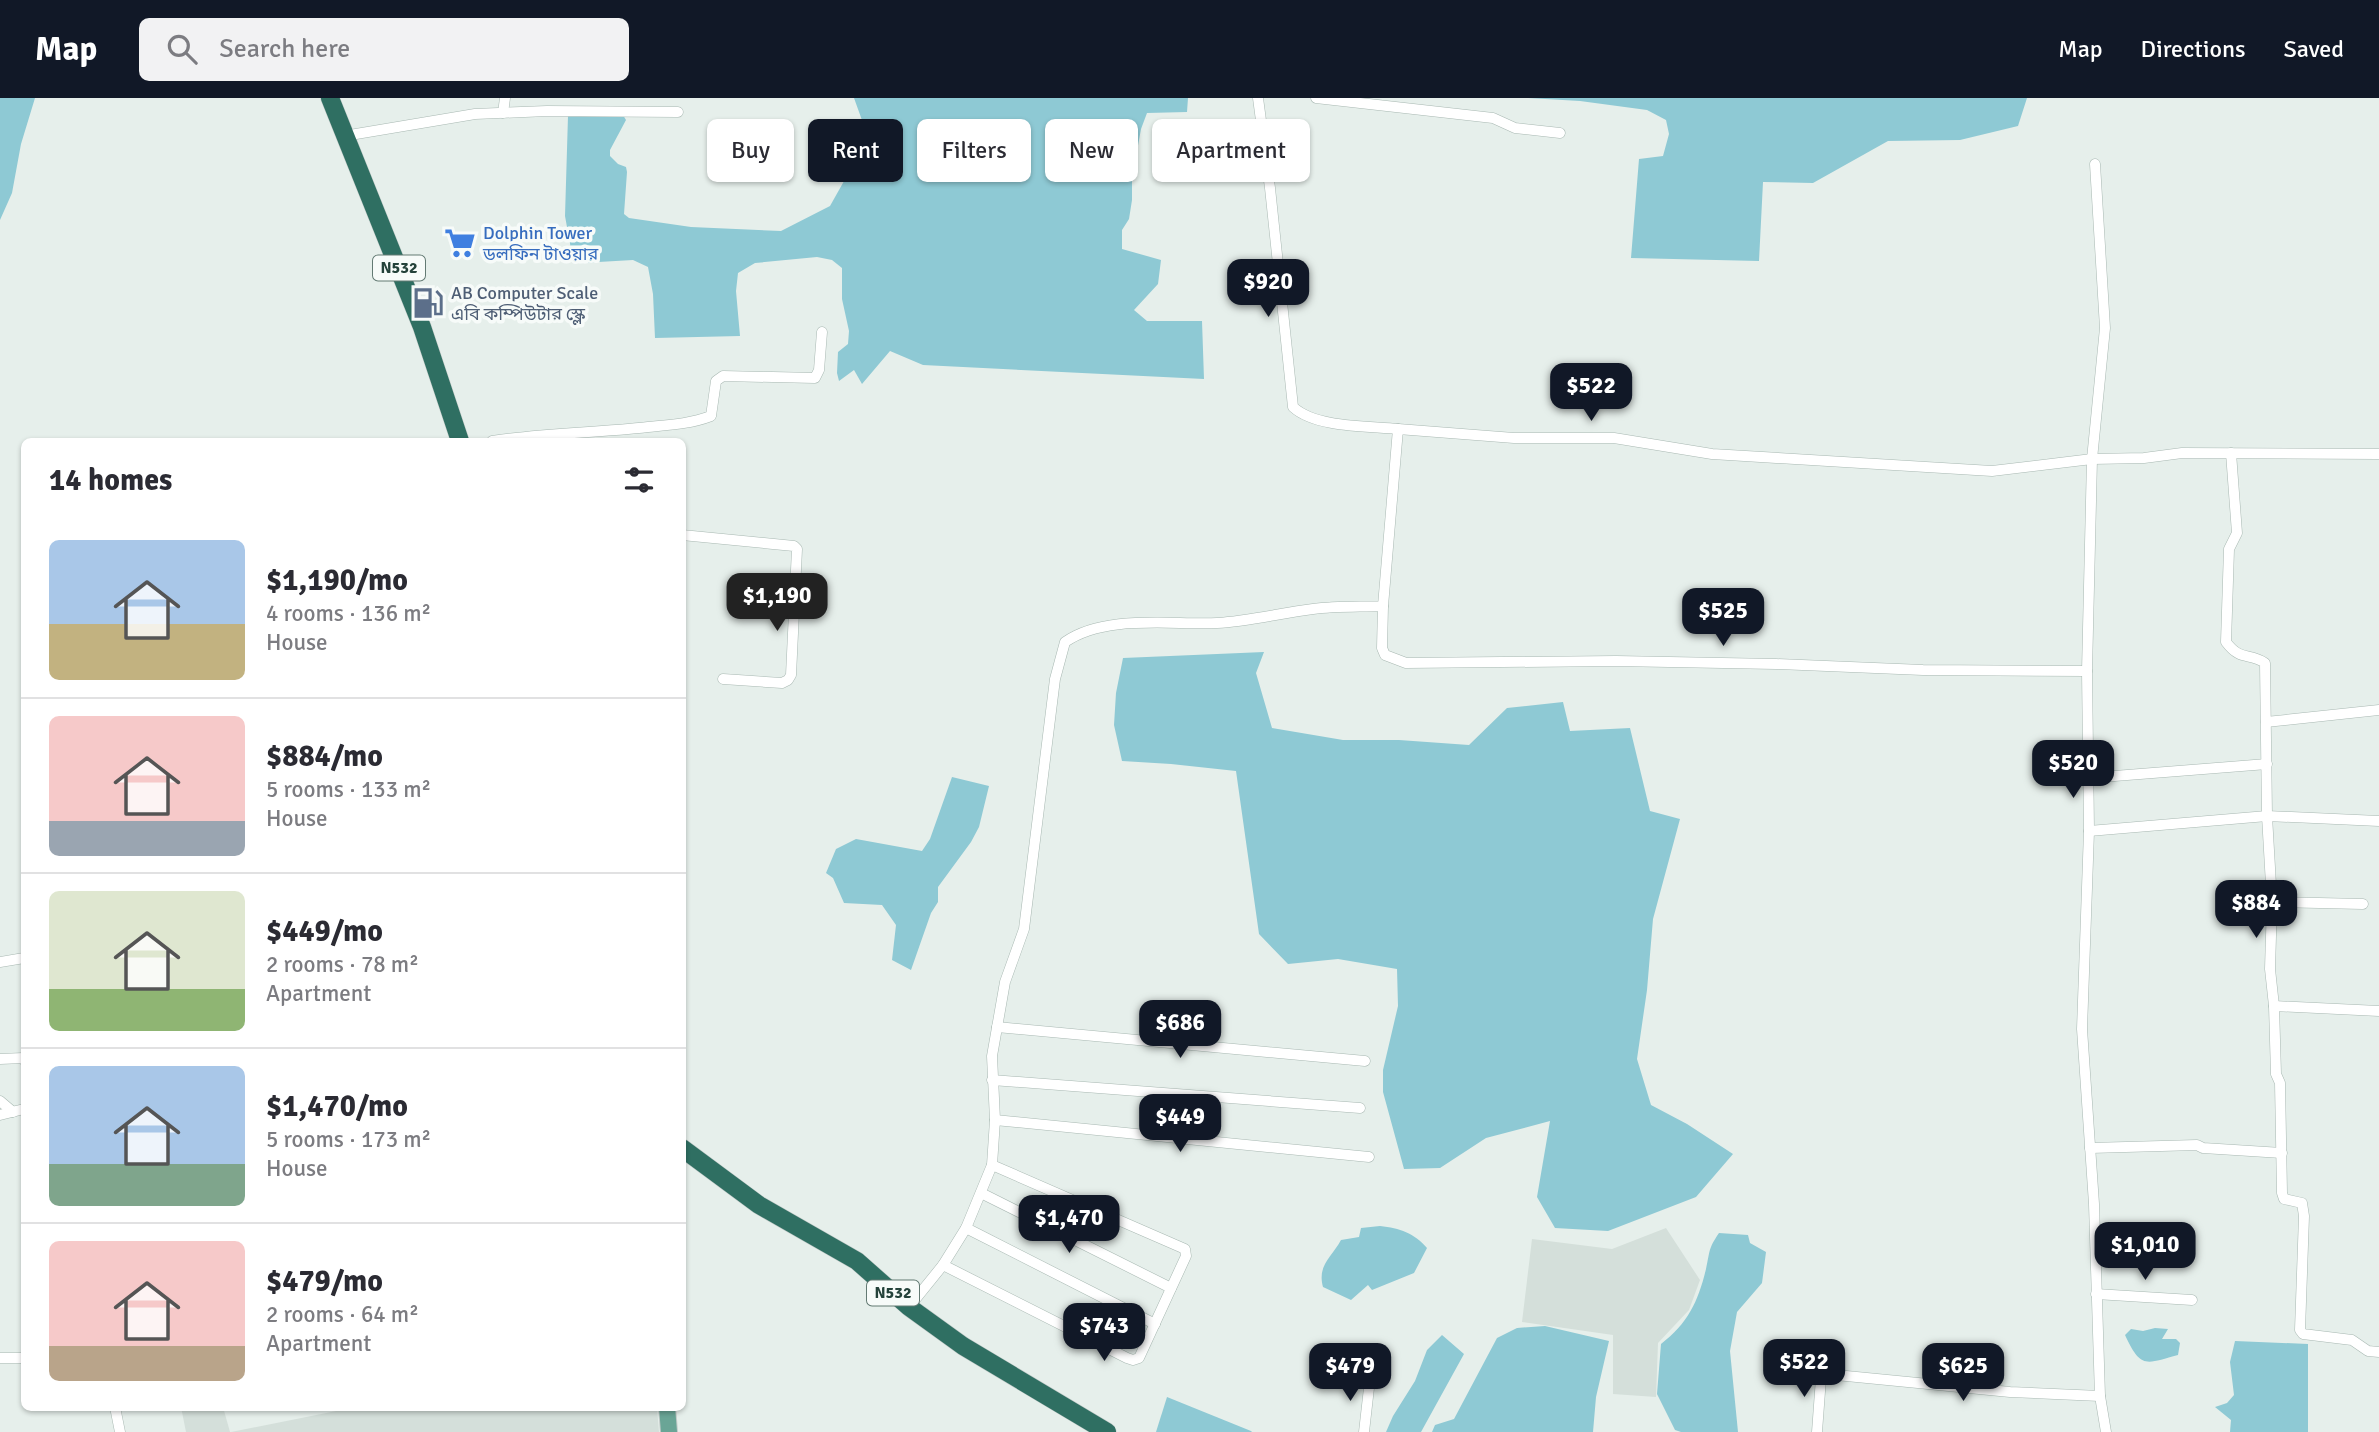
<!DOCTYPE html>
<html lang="en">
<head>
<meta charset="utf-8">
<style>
	body { margin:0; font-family:Signika,"Noto Sans Bengali",sans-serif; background:#f2f2f3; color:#2b2b33; height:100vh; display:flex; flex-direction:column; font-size:26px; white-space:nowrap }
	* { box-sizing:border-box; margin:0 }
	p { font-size:23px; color:#7c7c81 }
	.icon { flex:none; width:38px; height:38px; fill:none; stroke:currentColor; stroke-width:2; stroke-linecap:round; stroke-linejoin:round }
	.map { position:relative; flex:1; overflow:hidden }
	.side { position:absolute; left:21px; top:340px; width:665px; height:973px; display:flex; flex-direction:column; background:#fff; border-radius:10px; box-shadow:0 2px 5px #0004 }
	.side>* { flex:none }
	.banner { position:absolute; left:707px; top:21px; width:665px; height:63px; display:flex; gap:14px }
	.price { position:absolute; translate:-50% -60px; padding:0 16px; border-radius:14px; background:#111827; color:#fff; font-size:23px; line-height:46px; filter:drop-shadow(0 2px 4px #0008) }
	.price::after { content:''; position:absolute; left:50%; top:42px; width:21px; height:16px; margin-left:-10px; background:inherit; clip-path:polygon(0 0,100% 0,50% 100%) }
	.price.on { background:#222; color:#fff }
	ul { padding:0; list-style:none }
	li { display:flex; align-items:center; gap:21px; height:175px; padding:0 28px }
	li+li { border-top:2px solid #e1e1e2 }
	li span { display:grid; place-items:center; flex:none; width:196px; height:140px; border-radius:10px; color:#555 }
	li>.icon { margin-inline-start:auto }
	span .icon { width:84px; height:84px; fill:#fffc; stroke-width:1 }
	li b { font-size:30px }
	h2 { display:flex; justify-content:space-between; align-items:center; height:84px; padding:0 28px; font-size:30px }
	.pill { padding:0 24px; border-radius:10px; background:#fff; box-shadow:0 2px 5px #0004; font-size:24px; line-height:63px }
	.pill.on { background:#111827; color:#fff }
	header { display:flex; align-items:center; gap:42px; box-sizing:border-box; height:98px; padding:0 35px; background:#111827; color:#fff }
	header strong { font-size:33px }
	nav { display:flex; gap:38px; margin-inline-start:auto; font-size:24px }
	.search { width:490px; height:63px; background:#f2f2f3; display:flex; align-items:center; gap:18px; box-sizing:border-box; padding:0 24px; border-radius:10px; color:#7c7c81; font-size:26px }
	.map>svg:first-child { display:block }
	.built { fill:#d4dfda }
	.water { fill:#8ec9d4 }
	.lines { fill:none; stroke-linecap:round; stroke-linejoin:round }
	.street-casing { stroke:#a8b8b2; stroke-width:11 }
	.primary-casing { stroke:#c2cac8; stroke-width:18 }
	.highway-casing { stroke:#c2cac8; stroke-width:19 }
	.street { stroke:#fff; stroke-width:10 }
	.primary { stroke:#6aa596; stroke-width:16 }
	.highway { stroke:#2f6f62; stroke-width:18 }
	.labels { text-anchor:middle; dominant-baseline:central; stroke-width:7; stroke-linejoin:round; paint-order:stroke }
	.shield { fill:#f7fbf9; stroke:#637a73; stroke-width:2 }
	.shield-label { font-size:16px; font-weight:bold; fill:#24423a }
	.shop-label { font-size:18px; fill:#366cbe; stroke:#f7fbf9; text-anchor:start }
	.service-label { font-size:18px; fill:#4e5e75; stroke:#f7fbf9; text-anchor:start }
</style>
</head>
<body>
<header>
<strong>Map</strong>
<div class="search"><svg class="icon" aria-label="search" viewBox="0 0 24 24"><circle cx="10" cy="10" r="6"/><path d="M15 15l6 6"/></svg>Search here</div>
<nav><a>Map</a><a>Directions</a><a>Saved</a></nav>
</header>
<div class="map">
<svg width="2379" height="1334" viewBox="0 0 2379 1334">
	<rect width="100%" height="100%" fill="#e6efeb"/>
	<g class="built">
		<polygon points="1666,1130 1700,1182 1689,1212 1658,1245 1656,1299 1613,1296 1613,1237 1522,1224 1532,1141 1612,1151"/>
		<polygon points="181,1309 223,1309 230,1334 186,1334"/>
		<polygon points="356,1309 657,1309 659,1334 231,1334"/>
	</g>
	<g class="water">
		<polygon points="0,0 35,0 21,46 12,95 0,122"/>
		<polygon points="854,0 1188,0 1187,14 1147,15 1141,31 1137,53 1132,54 1132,102 1129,121 1122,132 1122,151 1161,162 1158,186 1134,212 1147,223 1202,223 1204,281 923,267 890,253 862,286 854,272 839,283 837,275 838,254 848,246 849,233 842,201 842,170 832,162 817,159 755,165 738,175 736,193 740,238 655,240 653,196 648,169 633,162 581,165 571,151 565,118 568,18 577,16 623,17 626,22 610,52 610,58 618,66 626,69 627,74 624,116 629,120 691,129 781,133 830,108 857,60 863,25"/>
		<polygon points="1528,0 2027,0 2018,28 1960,42 1888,43 1813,85 1763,84 1759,163 1631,160 1639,61 1663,58 1669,36 1666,22 1647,12 1580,3"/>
		<polygon points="1299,173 1305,174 1306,202 1283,206 1280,178"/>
		<polygon points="1264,554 1256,575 1272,630 1343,642 1399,642 1469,647 1507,610 1563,604 1570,633 1630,630 1650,713 1680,721 1653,821 1647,892 1637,961 1651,1007 1687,1026 1733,1056 1696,1099 1608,1133 1555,1130 1537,1099 1550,1023 1486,1040 1440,1070 1404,1071 1383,994 1383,972 1398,908 1397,871 1338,861 1288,866 1259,836 1236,673 1171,666 1122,663 1114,627 1116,595 1123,560"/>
		<polygon points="952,679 989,688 979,729 971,744 938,789 938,804 931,815 911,872 892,862 896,827 882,807 844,805 833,780 826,775 836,751 856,741 922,753 930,741"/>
		<path d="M1380,1128C1400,1130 1414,1135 1427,1150L1414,1175L1372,1192L1368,1187L1351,1202L1323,1189C1317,1167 1332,1159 1341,1142L1359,1139L1361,1130Z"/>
		<path d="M1719,1135L1748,1137L1750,1145L1766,1154L1762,1185L1737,1214L1730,1253L1738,1334H1681L1675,1332L1657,1296L1661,1246C1688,1225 1698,1204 1706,1171C1710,1153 1708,1151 1719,1135Z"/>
		<polygon points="1545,1228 1609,1243 1596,1299 1593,1334 1432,1334 1435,1327 1454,1321 1497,1240 1517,1230"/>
		<path d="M2155,1230L2168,1231L2162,1241H2176L2180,1245L2178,1257C2145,1266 2141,1271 2125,1237L2131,1231L2143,1233Z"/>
		<polygon points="1442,1237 1464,1256 1421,1334 1386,1334 1393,1318 1415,1283 1427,1252"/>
		<polygon points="2235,1243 2308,1246 2308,1334 2230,1334 2231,1322 2215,1309 2227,1305 2234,1297 2230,1264"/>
		<polygon points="1167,1299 1251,1333 1252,1334 1156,1334"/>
	</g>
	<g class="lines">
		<defs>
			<g id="street">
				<path d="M1258,0L1270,90L1293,309C1316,330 1368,328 1398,331"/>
				<polyline points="1316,0 1493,20 1515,30 1560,35"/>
				<polyline points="503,15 505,0"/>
				<polyline points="344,38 475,16 547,13 678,14"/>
				<polyline points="2095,66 2105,230 2092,361 2087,573 2089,733 2082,931 2094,1106 2100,1298 2106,1334"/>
				<path d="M492,343C544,335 595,335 648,329C669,327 690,326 711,318L716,283L723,278L815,280L819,272L822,234"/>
				<path d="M2231,355L2237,435L2229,451L2226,544C2241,564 2249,554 2265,565L2267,718L2272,804L2270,871L2274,908L2276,976L2280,985L2282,1095L2284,1101L2302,1105L2304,1118L2300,1232L2303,1236L2352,1242L2368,1253L2379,1254"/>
				<polyline points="682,437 794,448 797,451 791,577 788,582 782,585 723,581"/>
				<polyline points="1383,508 1382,550 1385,557 1406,565 1616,563 1776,566 1923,572 2087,573"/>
				<polyline points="2266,624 2379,612"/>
				<polyline points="2089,680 2267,666"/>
				<polyline points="2089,733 2267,718 2379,723"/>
				<polyline points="2272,804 2363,806"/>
				<polyline points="0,864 24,860"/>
				<polyline points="2274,908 2379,913"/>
				<polyline points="997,929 1365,963"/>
				<polyline points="0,961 23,960 24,962"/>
				<polyline points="992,982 1360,1010"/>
				<polyline points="0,1003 13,1014"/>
				<polyline points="0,1017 24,1011"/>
				<polyline points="995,1022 1369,1059"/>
				<polyline points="2090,1050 2197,1047 2203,1050 2282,1055"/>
				<polyline points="981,1095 1171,1190"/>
				<polyline points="966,1130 1155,1226"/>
				<polyline points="943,1167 1127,1260 1133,1262 1139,1260 1186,1158 1185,1151 992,1067"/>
				<polyline points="2096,1196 2192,1202"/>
				<path d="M909,1209L943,1167L966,1130L992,1067L995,1022L992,958L1005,884L1024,831L1055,581L1065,544C1105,516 1171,527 1217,525C1250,523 1281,515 1313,511C1336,508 1360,509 1383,508L1398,331L1514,340H1614L1712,356L1992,373L2092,361L2144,360L2182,355L2379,356"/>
				<polyline points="0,1260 24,1260"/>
				<polyline points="115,1309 120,1334"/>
				<polyline points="1364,1334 1371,1272"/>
				<polyline points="1817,1334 1821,1280 1826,1276 2010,1294 2100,1298"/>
			</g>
			<polyline id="primary" points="667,1309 669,1334"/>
			<g id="highway">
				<polyline points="330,0 422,229 460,343"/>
				<polyline points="682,1050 759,1107 857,1163 909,1209 963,1248 1107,1334"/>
			</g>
		</defs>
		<use href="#street" class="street-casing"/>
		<use href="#primary" class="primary-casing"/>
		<use href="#highway" class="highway-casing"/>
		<use href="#street" class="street"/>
		<use href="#primary" class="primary"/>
		<use href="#highway" class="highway"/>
	</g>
	<defs>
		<symbol id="supermarket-bare" viewBox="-9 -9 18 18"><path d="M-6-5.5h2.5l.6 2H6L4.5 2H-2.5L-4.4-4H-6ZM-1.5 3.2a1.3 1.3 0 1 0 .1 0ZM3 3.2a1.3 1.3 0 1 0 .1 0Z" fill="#3f7fe0" stroke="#f7fbf9" stroke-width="2.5" paint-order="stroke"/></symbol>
		<symbol id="fuel-bare" viewBox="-9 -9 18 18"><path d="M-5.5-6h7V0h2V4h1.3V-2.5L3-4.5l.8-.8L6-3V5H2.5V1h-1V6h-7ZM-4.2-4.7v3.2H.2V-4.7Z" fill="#5c6f8a" stroke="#f7fbf9" stroke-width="2.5" paint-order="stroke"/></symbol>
	</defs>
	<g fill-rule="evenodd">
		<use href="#supermarket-bare" x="438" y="123" width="44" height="44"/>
		<use href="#fuel-bare" x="406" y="183" width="44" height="44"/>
	</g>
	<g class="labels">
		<g class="shield">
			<rect x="373" y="157.5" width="52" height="25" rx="5"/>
			<rect x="867" y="1182.5" width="52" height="25" rx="5"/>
		</g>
		<g class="shield-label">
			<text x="399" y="170">N532</text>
			<text x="893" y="1195">N532</text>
		</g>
		<g class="shop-label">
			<text x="483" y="135">Dolphin Tower<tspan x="483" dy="21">ডলফিন টাওয়ার</tspan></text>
		</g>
		<g class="service-label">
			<text x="451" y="195">AB Computer Scale<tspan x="451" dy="21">এবি কম্পিউটার স্কেল</tspan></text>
		</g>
	</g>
</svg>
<b class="price" style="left:1268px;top:221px">$920</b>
<b class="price" style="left:1591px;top:325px">$522</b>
<b class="price on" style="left:777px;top:535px">$1,190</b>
<b class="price" style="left:1723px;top:550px">$525</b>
<b class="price" style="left:2073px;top:702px">$520</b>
<b class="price" style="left:2256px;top:842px">$884</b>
<b class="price" style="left:1180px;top:962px">$686</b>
<b class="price" style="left:1180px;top:1056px">$449</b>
<b class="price" style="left:1069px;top:1157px">$1,470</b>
<b class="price" style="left:2145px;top:1184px">$1,010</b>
<b class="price" style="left:1104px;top:1265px">$743</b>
<b class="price" style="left:1804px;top:1301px">$522</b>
<b class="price" style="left:1350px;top:1305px">$479</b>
<b class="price" style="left:1963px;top:1305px">$625</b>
<div class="banner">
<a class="pill">Buy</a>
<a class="pill on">Rent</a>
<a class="pill">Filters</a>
<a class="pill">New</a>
<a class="pill">Apartment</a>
</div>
<section class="side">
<h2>14 homes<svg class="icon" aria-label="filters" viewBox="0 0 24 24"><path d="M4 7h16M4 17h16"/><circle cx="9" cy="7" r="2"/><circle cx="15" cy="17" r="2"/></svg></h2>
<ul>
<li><span style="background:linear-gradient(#a9c7e8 60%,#c2b280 0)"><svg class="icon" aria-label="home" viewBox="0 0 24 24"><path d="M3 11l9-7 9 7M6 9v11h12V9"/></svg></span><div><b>$1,190/mo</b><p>4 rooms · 136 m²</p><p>House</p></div></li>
<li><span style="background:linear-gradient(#f6c9c9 75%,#9aa5b1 0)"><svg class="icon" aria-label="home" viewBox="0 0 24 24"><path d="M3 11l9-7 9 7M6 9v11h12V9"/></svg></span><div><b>$884/mo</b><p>5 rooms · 133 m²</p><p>House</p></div></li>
<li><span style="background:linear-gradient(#dfe7d0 70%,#8fb573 0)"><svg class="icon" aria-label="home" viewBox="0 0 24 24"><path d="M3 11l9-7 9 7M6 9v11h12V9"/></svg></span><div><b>$449/mo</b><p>2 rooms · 78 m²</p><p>Apartment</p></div></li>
<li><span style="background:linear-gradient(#a9c7e8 70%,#7fa58c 0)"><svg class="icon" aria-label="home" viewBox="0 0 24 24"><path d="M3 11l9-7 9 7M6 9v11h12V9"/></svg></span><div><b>$1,470/mo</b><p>5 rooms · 173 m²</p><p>House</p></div></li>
<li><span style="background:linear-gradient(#f6c9c9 75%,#b9a48a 0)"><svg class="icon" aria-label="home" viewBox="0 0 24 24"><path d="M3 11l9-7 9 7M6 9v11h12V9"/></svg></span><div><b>$479/mo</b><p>2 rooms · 64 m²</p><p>Apartment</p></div></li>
</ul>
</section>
</div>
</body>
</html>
